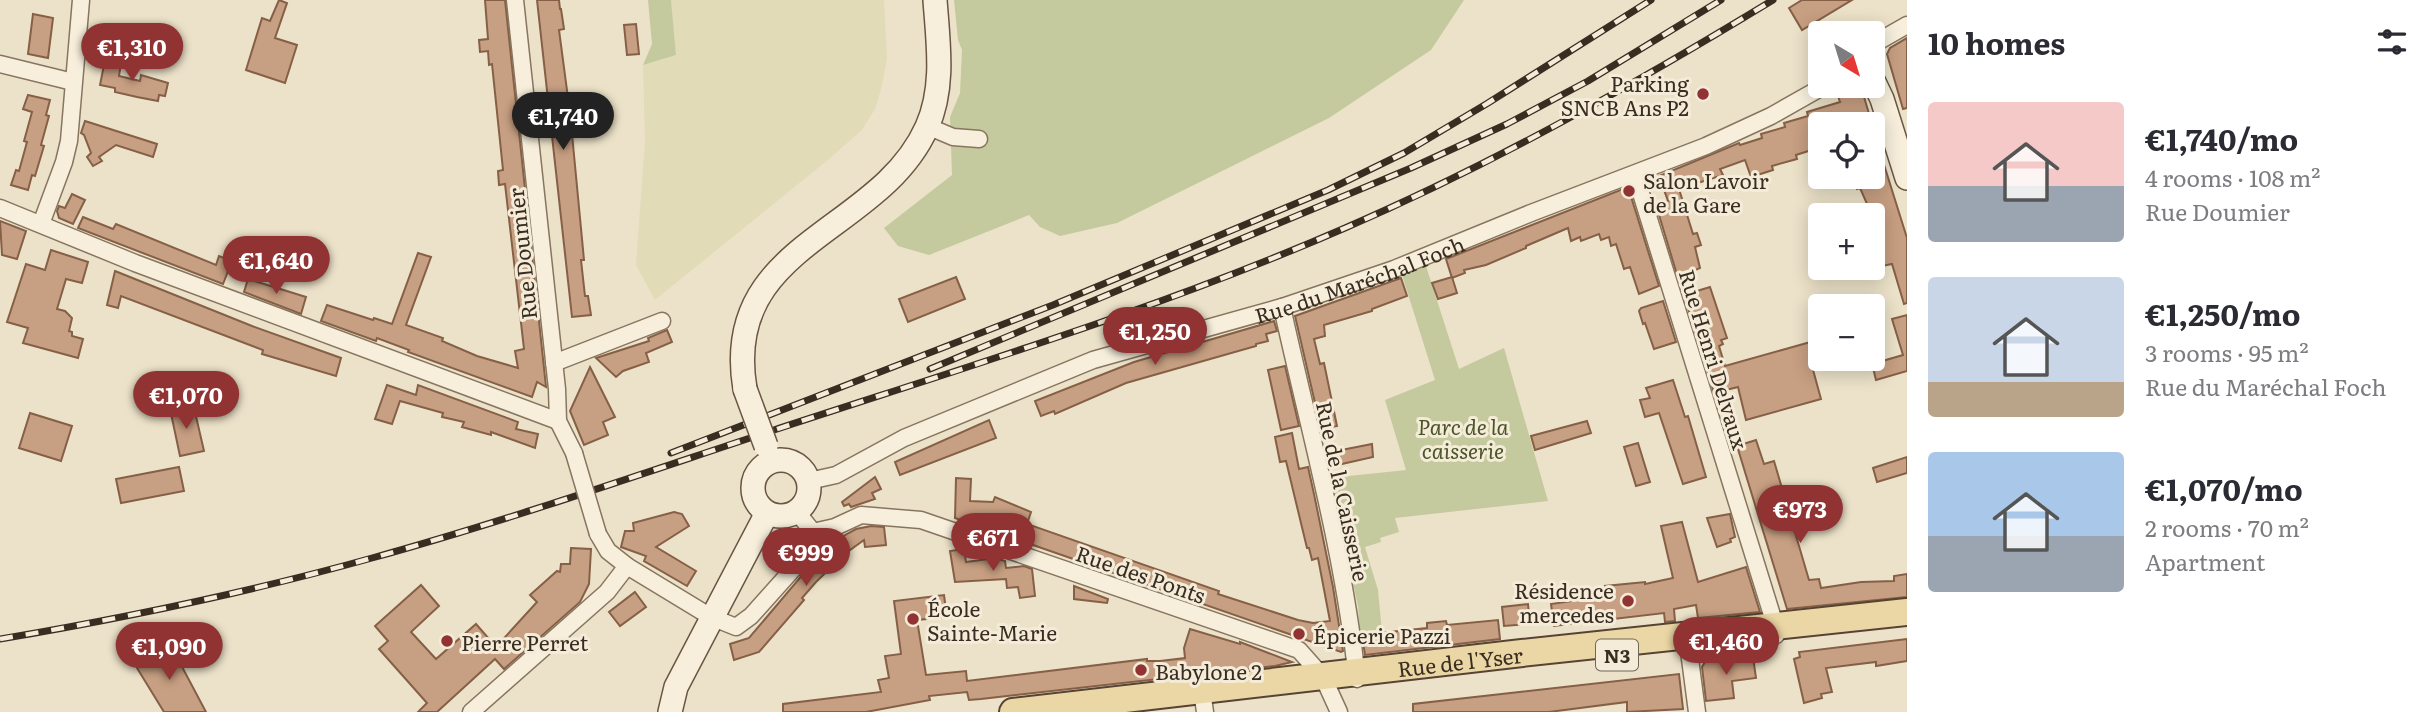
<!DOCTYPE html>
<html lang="en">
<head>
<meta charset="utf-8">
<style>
	body { margin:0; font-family:Literata,serif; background:#f2f2f3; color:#2b2b33; height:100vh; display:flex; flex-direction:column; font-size:26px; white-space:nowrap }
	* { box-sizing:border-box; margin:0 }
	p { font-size:23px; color:#7c7c81 }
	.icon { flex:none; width:38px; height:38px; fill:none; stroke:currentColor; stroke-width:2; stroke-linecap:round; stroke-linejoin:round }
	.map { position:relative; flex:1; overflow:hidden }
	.panel { display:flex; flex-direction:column; background:#fff; width:525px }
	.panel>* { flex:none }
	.needle { width:46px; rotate:142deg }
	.controls { position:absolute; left:1808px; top:21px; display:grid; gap:14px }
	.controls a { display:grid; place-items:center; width:77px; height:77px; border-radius:7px; background:#fff; box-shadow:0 4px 18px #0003; font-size:35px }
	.price { position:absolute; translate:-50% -60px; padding:0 16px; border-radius:24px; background:#923333; color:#fff; font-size:23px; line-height:46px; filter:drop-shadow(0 2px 4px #0008) }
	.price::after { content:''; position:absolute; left:50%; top:42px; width:21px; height:16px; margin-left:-10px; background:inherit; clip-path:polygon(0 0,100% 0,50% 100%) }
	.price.on { background:#222; color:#fff }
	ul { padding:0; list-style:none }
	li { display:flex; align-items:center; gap:21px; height:175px; padding:0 21px }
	li span { display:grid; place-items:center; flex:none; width:196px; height:140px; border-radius:7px; color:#555 }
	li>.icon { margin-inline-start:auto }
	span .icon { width:84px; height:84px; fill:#fffc; stroke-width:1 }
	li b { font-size:30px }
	h2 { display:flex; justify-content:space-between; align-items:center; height:84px; padding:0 21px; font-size:30px }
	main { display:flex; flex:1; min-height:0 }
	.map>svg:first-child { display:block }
	.farmland { fill:#e1dbb7 }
	.green { fill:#c4ca9e }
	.building { fill:#c79f82; stroke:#856046; stroke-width:2 }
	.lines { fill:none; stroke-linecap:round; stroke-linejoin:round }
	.street-casing { stroke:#87755f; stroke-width:19 }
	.secondary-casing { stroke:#695642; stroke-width:26 }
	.primary-casing { stroke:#564333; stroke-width:30 }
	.street { stroke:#f7efdc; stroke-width:16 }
	.secondary { stroke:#f7efdc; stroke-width:23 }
	.primary { stroke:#ebd6a5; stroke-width:26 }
	.rail-casing { stroke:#392d21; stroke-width:7 }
	.rail { stroke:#f4ecd8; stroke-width:4.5; stroke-dasharray:13; stroke-linecap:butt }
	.street-bridge-casing { stroke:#87755f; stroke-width:19; stroke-linecap:butt }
	.secondary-bridge-casing { stroke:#695642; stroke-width:26; stroke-linecap:butt }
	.street-bridge { stroke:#f7efdc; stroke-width:16 }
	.secondary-bridge { stroke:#f7efdc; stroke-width:23 }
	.poi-dot { fill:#923333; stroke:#f4ecd8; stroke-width:2.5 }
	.labels { text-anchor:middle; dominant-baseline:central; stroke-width:6; stroke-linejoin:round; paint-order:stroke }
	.shield { fill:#f4ecd8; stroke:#716658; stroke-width:2 }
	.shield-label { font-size:19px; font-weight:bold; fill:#392d21 }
	.poi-label { font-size:21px; fill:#392d21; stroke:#f4ecd8; text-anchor:start }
	.street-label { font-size:21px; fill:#392d21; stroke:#f4ecd8 }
	.park-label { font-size:21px; font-style:italic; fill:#495429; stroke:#f4ecd8 }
</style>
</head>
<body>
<main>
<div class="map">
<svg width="1907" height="712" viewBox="0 0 1907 712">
	<rect width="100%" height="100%" fill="#ece2c9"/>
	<polygon class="farmland" points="671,0 884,0 887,58 882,86 875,109 862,130 829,159 655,300 636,265 645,142 643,65 676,55"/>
	<g class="green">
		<polygon points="648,0 671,0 676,55 643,65 652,44"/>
		<polygon points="954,0 1464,0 1431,50 1329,118 1206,179 1117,223 1060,236 1040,227 1029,215 929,255 898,246 884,228 952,175 950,117 960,93 962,50 958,40"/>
		<polygon points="1426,266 1459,369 1504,348 1548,501 1395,518 1399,532 1380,538 1381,542 1365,547 1378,590 1382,632 1360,634 1358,606 1330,478 1406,470 1385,400 1435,380 1402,275"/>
	</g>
	<g class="building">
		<polygon points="279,0 287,3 275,38 297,45 285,83 246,70 262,18 270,21"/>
		<polygon points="485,0 505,0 546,387 537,382 532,397 408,352 409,350 377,338 376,341 321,321 327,305 373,320 374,318 392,324 418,253 431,257 406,325 443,338 442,341 477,356 518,368 515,351 524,349 505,184 499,185 498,171 503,170 492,64 489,65 488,51 480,52 479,40 488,39"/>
		<polygon points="537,0 559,0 560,9 561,9 564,29 559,30 570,113 584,260 581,260 585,296 588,296 591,315 572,317"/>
		<polygon points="1802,0 1852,0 1802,30 1789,8"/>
		<polygon points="33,14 53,18 48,58 28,54"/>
		<polygon points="636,24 639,54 627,55 624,25"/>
		<polygon points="98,27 117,31 114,44 119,45 116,56 94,51"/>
		<polygon points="1907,38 1907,108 1903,109 1887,54 1890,48"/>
		<polygon points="105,60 121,63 119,76 140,81 141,75 168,83 165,96 159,95 158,101 137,97 115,92 115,88 100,85"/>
		<polygon points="1857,90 1862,90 1872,124 1820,124 1818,148 1796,155 1797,159 1772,166 1773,170 1751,177 1745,160 1720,169 1723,175 1679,189 1693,234 1697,233 1701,245 1695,247 1700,268 1678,278 1656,205 1668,201 1659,176 1739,143 1740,145 1762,138 1761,134 1785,127 1784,123 1808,116 1807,112 1840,102 1838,96"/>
		<polygon points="28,95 50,100 46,115 49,116 41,145 44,146 35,176 32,175 28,190 11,185 16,170 19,171 27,142 24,141 32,112 23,109"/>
		<polygon points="85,121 157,144 153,157 116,145 99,157 102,161 93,166 87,157 91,153 84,135 81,133"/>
		<polygon points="1872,136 1875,136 1907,238 1907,303 1904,304 1892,264 1872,268 1872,251 1882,248 1872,215 1860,188 1857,189 1853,177 1872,177"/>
		<polygon points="1628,187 1659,286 1639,294 1630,267 1624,269 1616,244 1611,246 1609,237 1601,240 1599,234 1581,241 1580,237 1571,241 1568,228 1526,246 1526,248 1486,265 1464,270 1465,273 1452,278 1446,259"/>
		<polygon points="72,194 85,200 73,224 59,218 57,211 59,206 65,208"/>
		<polygon points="83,217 113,229 116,224 216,265 219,256 232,261 223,284 78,228"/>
		<polygon points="0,221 26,231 17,259 2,255"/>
		<polygon points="51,250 88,262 82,283 66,279 57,309 65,311 72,318 69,331 72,332 72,336 83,339 78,358 23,343 28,328 7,322 26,264 45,270"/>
		<polygon points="115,271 252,326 341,358 336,376 262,354 263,350 121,296 118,308 107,305"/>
		<polygon points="956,277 965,299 908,322 899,299"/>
		<polygon points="1452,277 1457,293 1438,299 1432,283"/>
		<polygon points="1401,278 1407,296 1372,309 1372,311 1324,325 1325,336 1314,339 1320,364 1324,363 1337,426 1321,429 1295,316"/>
		<polygon points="248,279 306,297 301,314 244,292"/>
		<polygon points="1710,287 1727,338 1721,340 1723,344 1719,346 1725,366 1814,341 1820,363 1812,366 1821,399 1746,420 1738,387 1714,393 1684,295"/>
		<polygon points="1663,301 1676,342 1654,349 1645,323 1643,324 1639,311 1641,308"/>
		<polygon points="1907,315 1907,371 1876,380 1872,364 1903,355 1892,319"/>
		<polygon points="1274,321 1277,331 1266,334 1268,341 1256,344 1256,346 1126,383 1055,414 1054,411 1041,416 1035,401 1134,362"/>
		<polygon points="667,330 672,342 646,353 649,362 623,371 616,377 596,358 649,341 648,338"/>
		<polygon points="1285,366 1299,426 1281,430 1268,370"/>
		<polygon points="590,367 615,417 603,422 608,435 584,445 570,411"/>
		<polygon points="1673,380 1685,417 1688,416 1706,477 1683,484 1659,413 1645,417 1640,400 1650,398 1646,388"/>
		<polygon points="387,385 416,395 418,385 518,422 516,429 538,434 535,448 491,432 491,435 462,427 464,422 442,417 443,413 400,401 392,424 375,419"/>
		<polygon points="169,404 195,412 204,451 180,456"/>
		<polygon points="30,413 72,426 61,461 19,448"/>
		<polygon points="989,420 996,438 900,475 895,462"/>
		<polygon points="1587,421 1591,433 1535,450 1531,436"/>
		<polygon points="1292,433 1299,469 1308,467 1314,494 1333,587 1343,651 1341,652 955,518 956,478 971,479 970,501 993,502 995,497 1031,512 1027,524 1219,591 1218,594 1298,620 1313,623 1330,621 1318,558 1312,560 1309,548 1307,548 1286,461 1280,462 1275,437"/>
		<polygon points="1756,440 1764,464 1774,461 1809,580 1819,579 1821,588 1861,582 1894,581 1894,576 1907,574 1907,597 1787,609 1737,446"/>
		<polygon points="1638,443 1650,482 1636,486 1624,447"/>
		<polygon points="1372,444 1373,457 1333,466 1331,452"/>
		<polygon points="1907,457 1907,473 1877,482 1873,468"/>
		<polygon points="179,467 184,491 121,503 116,479"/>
		<polygon points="875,477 881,489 872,493 875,499 851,507 849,504 844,506 842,502"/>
		<polygon points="674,512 682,514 689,526 656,547 696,571 687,586 644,561 646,556 621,547 625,531 634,531 633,523"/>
		<polygon points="1730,514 1735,537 1730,539 1731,542 1717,547 1707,518"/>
		<polygon points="1682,522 1698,582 1746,567 1760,612 1698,618 1696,605 1674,609 1675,621 1665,622 1664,613 1554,626 1551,604 1606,596 1605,586 1645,582 1645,584 1673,578 1661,526"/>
		<polygon points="871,526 884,527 886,545 865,547 864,540 846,553 816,582 802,598 804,600 759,652 734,660 730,644 749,638 815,560 845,535 856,529"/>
		<polygon points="571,548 591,549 589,584 580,602 504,669 495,659 437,712 418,712 427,703 379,649 388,641 375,626 421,585 439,606 411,632 436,659 476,624 496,647 537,602 530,595 557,571 560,572 561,564 570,564"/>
		<polygon points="964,549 966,562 995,558 1005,561 1006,568 1024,566 1032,569 1035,596 1020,598 1018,587 1007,588 1006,579 955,582 950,551"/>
		<polygon points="1074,586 1108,599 1107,603 1074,599"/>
		<polygon points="635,592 646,607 620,626 609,612"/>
		<polygon points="944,595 947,617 917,620 926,675 966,671 967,681 1147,659 1147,661 1160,661 1185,658 1184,648 1190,629 1240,644 1240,642 1292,662 1275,666 981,699 969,700 967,692 929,696 930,700 866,712 783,712 783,704 881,692 878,680 889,678 885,656 901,654 894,601"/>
		<polygon points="1528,604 1530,624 1504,626 1502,607"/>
		<polygon points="1498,620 1500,639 1365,655 1362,635 1427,628 1427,623 1446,621 1447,625"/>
		<polygon points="1907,639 1907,661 1876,666 1876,662 1826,668 1832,692 1821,694 1822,698 1804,703 1794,659 1800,657 1799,652"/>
		<polygon points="171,646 206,712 164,712 137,668 141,665 136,655"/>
		<polygon points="1753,657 1756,678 1732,681 1734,698 1706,701 1702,667 1705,662"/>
		<polygon points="1679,674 1683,709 1627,712 1627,702 1549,712 1413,712 1413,704"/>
	</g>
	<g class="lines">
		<defs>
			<g id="street">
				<polyline points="515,0 557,389 558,421 574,453"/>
				<polyline points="1872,45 1907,25"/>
				<polyline points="0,64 73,82"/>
				<polyline points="927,126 953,137 979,139"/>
				<polyline points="1635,174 1772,615 1776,635"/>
				<polyline points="0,208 135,263 558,421"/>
				<polyline points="41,224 64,162 69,141 81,0"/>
				<path d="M1282,307C1309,430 1344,553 1357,679"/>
				<polyline points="554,363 662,321"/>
				<path id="s1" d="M809,481L836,475L904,438L1093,360L1282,307L1394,269L1531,213L1706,146L1771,116L1824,86"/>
				<polyline points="813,532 835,527 861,515 921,520 1299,650 1323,677 1339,712"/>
				<polyline points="598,534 608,551 627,566 711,617 736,627 751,616 811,549 813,532 797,512"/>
				<polyline points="1687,636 1697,712"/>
				<polyline points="1202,690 1205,712"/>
				<polyline points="471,712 607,592 627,566"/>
			</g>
			<g id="secondary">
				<polyline points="1872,78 1882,99 1907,178"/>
				<path d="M745,389C720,242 879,235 927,127C945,87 938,42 935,0"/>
				<circle cx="781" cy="488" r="28"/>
				<polyline points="670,712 676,687 767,513"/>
			</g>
			<g id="primary">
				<path id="s2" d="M1013,712L1522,653L1907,612"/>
			</g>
		</defs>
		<use href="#street" class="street-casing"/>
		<use href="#secondary" class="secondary-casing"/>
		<use href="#primary" class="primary-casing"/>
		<use href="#street" class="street"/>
		<use href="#secondary" class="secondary"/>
		<use href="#primary" class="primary"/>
		<defs>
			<g id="rail">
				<polyline points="930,369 1411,168 1507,124 1588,81 1721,0"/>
				<polyline points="671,453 1053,305 1328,190 1404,153 1488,103 1651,0"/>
				<path d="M0,639C125,618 250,592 372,558C506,521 638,475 771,431C963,368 1159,309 1345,228C1493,164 1635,84 1773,0"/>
			</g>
		</defs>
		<use href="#rail" class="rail-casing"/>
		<use href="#rail" class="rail"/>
		<defs>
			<polyline id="street-bridge" points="574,453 598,534"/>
			<polyline id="secondary-bridge" points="745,389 766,446"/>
		</defs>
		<use href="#street-bridge" class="street-bridge-casing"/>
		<use href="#secondary-bridge" class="secondary-bridge-casing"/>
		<use href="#street-bridge" class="street-bridge"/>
		<use href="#secondary-bridge" class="secondary-bridge"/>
	</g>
	<g class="poi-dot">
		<circle cx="1703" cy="94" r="7"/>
		<circle cx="1629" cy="191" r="7"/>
		<circle cx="1628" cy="601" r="7"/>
		<circle cx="913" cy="619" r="7"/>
		<circle cx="1299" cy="634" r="7"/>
		<circle cx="447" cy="641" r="7"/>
		<circle cx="1141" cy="670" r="7"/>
	</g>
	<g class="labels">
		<rect class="shield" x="1596" y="639.5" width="42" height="31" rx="5"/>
		<g class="shield-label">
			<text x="1617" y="655">N3</text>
		</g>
		<g class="poi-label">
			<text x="1689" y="82" text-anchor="end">Parking<tspan x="1689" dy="24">SNCB Ans P2</tspan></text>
			<text x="1643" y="179">Salon Lavoir<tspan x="1643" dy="24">de la Gare</tspan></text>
			<text x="1614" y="589" text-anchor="end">Résidence<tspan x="1614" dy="24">mercedes</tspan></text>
			<text x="927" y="607">École<tspan x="927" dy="24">Sainte-Marie</tspan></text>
			<text x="1313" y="634">Épicerie Pazzi</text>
			<text x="461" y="641">Pierre Perret</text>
			<text x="1155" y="670">Babylone 2</text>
		</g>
		<g class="street-label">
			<text transform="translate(521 254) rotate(-96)">Rue Doumier</text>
			<text stroke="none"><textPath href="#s1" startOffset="588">Rue du Maréchal Foch</textPath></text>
			<text transform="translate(1715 359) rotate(73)">Rue Henri Delvaux</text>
			<text transform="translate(1344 491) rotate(78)">Rue de la Caisserie</text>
			<text transform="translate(1141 573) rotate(19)">Rue des Ponts</text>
			<text stroke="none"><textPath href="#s2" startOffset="450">Rue de l'Yser</textPath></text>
		</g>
		<g class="park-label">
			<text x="1463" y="425">Parc de la<tspan x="1463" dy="24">caisserie</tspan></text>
		</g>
	</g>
</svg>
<div class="controls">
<a><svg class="needle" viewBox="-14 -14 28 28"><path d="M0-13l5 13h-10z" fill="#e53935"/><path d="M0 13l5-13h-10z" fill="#7c7c81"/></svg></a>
<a><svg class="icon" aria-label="locate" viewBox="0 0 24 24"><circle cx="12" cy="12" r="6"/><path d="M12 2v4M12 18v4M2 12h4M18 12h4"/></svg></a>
<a>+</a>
<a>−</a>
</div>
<b class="price" style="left:132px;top:83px">€1,310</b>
<b class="price on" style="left:563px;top:152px">€1,740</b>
<b class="price" style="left:276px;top:296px">€1,640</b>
<b class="price" style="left:1155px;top:367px">€1,250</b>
<b class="price" style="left:186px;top:431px">€1,070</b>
<b class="price" style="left:1800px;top:545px">€973</b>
<b class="price" style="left:993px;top:573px">€671</b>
<b class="price" style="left:806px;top:588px">€999</b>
<b class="price" style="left:1726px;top:677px">€1,460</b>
<b class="price" style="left:169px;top:682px">€1,090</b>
</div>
<section class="panel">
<h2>10 homes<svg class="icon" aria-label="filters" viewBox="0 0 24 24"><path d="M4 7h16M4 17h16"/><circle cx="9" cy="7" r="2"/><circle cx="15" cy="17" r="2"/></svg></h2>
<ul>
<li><span style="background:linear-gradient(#f6c9c9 60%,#9aa5b1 0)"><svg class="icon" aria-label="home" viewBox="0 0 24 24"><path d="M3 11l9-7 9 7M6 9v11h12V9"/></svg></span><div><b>€1,740/mo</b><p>4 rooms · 108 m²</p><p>Rue Doumier</p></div></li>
<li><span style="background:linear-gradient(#c9d6e8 75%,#b9a48a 0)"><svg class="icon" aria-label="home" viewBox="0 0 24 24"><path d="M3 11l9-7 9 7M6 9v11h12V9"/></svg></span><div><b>€1,250/mo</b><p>3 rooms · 95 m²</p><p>Rue du Maréchal Foch</p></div></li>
<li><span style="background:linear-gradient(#a9c7e8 60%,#9aa5b1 0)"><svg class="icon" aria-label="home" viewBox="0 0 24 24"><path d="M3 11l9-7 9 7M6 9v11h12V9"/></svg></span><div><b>€1,070/mo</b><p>2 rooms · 70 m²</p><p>Apartment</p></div></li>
</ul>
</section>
</main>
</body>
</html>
